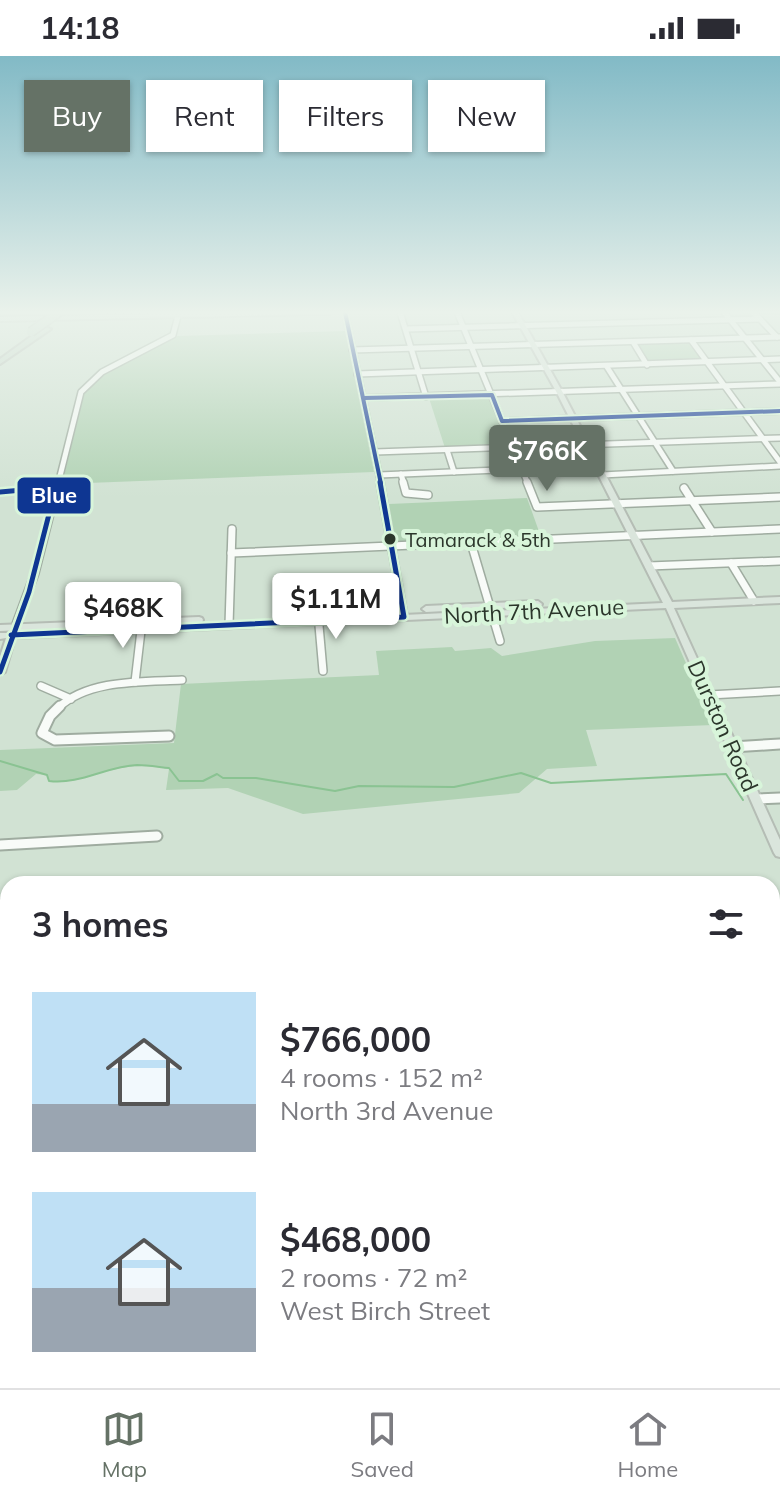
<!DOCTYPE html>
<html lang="en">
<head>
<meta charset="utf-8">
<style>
	body { margin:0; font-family:Mulish,sans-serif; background:#f2f2f3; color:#2b2b33; height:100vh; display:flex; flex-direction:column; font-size:30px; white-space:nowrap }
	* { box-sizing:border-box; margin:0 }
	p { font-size:26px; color:#7c7c81 }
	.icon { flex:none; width:44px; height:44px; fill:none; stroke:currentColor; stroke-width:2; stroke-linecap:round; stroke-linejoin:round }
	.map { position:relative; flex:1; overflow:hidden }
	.side { position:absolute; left:0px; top:820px; width:780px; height:512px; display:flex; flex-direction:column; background:#fff; border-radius:24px 24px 0 0; box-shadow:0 2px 6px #0004 }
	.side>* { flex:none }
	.top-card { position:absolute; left:24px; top:24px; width:732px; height:72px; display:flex; gap:16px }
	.price { position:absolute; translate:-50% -68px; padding:0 18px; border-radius:8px; background:#fff; color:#222; font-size:26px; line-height:52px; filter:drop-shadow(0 2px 4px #0008) }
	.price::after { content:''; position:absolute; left:50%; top:48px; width:24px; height:18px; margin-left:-12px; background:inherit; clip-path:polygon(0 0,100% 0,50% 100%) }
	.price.on { background:#657266; color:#fff }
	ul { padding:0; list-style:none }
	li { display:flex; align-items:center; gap:24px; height:200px; padding:0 32px }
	li span { display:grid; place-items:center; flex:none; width:224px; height:160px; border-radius:0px; color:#555 }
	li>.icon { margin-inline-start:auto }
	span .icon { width:96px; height:96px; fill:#fffc; stroke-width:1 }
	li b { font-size:34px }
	h2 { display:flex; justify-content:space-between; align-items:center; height:96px; padding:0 32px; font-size:34px }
	.tag { padding:0 28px; border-radius:0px; background:#fff; box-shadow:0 2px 6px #0004; font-size:28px; line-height:72px }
	.tag.on { background:#657266; color:#fff }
	.status { display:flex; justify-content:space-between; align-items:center; height:56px; padding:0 40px; background:#fff; direction:ltr }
	.status svg { height:22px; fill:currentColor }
	.tab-bar { display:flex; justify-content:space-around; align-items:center; height:112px; border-top:2px solid #e1e1e2; background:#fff; font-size:22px; color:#7c7c81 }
	.tab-bar a { display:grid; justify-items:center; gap:4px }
	.tab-bar .on { color:#657266 }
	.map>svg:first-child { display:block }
	.green { fill:#b1d2b4 }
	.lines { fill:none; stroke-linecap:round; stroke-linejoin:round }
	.stream { stroke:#8ac392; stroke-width:2 }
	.minor-far3-casing { stroke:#9faca0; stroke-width:8 }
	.minor-far2-casing { stroke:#9faca0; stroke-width:10 }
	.minor-far1-casing { stroke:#9faca0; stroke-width:13 }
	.minor-casing { stroke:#9faca0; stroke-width:16 }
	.major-casing { stroke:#b5bdb5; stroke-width:4 }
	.highway-casing { stroke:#b5bdb5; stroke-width:4 }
	.minor-far3 { stroke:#f8fbf8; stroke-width:5 }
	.minor-far2 { stroke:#f8fbf8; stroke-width:7 }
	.minor-far1 { stroke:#f8fbf8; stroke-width:9 }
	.minor { stroke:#f8fbf8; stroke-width:12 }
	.major { fill:#dae5dc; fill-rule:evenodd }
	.highway { fill:#c6d8ca; fill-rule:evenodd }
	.highway-bridge-casing { stroke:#b5bdb5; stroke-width:11; stroke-linecap:butt }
	.highway-bridge { stroke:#c6d8ca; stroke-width:8 }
	.bus-1-far1-casing { stroke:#d8f5da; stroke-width:8 }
	.bus-1-casing { stroke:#d8f5da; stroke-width:10 }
	.bus-1-far1 { stroke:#0e3692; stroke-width:4 }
	.bus-1 { stroke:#0e3692; stroke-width:5 }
	.bus-dot { fill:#2b362b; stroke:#d8f5da; stroke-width:3 }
	.labels { text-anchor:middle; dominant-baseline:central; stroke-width:8; stroke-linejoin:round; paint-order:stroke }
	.bus-label { font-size:20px; fill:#2b362b; stroke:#d8f5da; text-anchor:start }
	.street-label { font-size:22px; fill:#2b362b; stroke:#d8f5da }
	.line-badge { stroke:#d8f5da; stroke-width:3 }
	.badge-label { font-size:22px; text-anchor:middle; font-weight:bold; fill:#fff }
</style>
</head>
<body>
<div class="status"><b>14:18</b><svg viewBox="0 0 49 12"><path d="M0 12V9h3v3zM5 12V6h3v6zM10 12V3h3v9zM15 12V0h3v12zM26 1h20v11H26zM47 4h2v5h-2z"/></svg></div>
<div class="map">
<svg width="780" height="1332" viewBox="0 0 780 1332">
	<rect width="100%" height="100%" fill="#d1e2d3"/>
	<g class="green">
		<polygon points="345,275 374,416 62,428 84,337 98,322 132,303 177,280"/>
		<polygon points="691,284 706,306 647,309 633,286"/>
		<polygon points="488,340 509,390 445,392 429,342"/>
		<polygon points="527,442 541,481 396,487 389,448"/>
		<path d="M675,582L713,669L586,674L597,710L547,713L519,737L303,758L228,732L166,734L169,713C149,709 132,709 112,714C90,718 71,729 49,725L47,719L36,718L17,734L0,735V694L174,687L181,628L379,619L376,595L452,591L455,595L491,592L502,600L595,585Z"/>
	</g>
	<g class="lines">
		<g class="stream">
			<polyline points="662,256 698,256"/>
			<polyline points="739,256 748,257"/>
			<polyline points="760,257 780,258"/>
			<path d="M0,705L47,719L49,725C80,729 107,710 137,709C147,709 159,711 169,712L179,725H203L217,718L223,722H256L335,735L359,730L454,731L521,717L551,727L726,718L743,744"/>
		</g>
		<defs>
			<g id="minor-far3">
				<polyline points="345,256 381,428"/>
				<polyline points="400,256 426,341"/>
				<polyline points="457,256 528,428"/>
				<polyline points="724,256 780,326"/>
				<polyline points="753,256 777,281"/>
				<polyline points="406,273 760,263"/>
				<polyline points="691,284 780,406"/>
				<polyline points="633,286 647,309"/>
				<polyline points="352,294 780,281"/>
				<polyline points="607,311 673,415"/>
				<polyline points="357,318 780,303"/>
				<polyline points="364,342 780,328"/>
				<polyline points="502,365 780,355"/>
				<polyline points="447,394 454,416"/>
				<polyline points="375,396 780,382"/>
				<polyline points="401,418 404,428"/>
				<polyline points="379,419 598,410"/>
				<polyline points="602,419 780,410"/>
				<polyline points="58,428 81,336 102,316 173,279 179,256"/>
			</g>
			<g id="minor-far2">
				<polyline points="380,426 404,561"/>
				<polyline points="403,426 406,437 428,439"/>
				<polyline points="527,426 537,451 780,441"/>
				<polyline points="684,432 712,476"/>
				<polyline points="471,487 500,585"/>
				<polyline points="231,497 780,473"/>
				<polyline points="731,507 754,545"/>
				<polyline points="649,510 780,505"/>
				<polyline points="318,558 323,615"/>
				<polyline points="229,569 232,473"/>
				<polyline points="15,571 35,517 58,426"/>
				<polyline points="135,626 142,566"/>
				<polyline points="41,630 71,643"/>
				<polyline points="709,639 780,635"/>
				<path d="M58,652C88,623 143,626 182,624"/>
			</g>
			<g id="minor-far1">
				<polyline points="60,650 50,660 42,677 55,684 169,680"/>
				<polyline points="732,691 780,688"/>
				<polyline points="756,743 780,742"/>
				<polyline points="0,789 157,780"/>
				<polyline points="0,849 8,848"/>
			</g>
			<g id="minor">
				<polyline points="772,993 780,991"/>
				<polyline points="0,1014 8,1013"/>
				<polyline points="772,1050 780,1071"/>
				<polyline points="772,1097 780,1097"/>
				<polyline points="0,1174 8,1173"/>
				<polyline points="0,1304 8,1309"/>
				<polyline points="31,1324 44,1332"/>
				<polyline points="332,1324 333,1332"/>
				<polyline points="211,1332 237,1332"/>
			</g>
			<g id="major">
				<polygon points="260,256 332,256 329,258 0,265 0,261"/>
				<polygon points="512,256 518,256 563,337 672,546 780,541 780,547 674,552 780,784 780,801 776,800 774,797 666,552 15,582 5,616 0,619 0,601 6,582 0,583 0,577 8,577 12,574 16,577 663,547 557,337"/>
				<polygon points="538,545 542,548 541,550 426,556 422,553 426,550"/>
				<polygon points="199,561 202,562 203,564 202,566 0,575 0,569"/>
			</g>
			<polygon id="highway" points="44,271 51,273 0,308 0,303"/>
		</defs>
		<use href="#minor-far3" class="minor-far3-casing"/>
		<use href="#minor-far2" class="minor-far2-casing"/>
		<use href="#minor-far1" class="minor-far1-casing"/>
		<use href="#minor" class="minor-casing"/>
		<use href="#major" class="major-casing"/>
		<use href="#highway" class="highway-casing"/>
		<use href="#minor-far3" class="minor-far3"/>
		<use href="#minor-far2" class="minor-far2"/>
		<use href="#minor-far1" class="minor-far1"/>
		<use href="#minor" class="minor"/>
		<use href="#major" class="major"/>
		<use href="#highway" class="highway"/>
		<defs>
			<polyline id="highway-bridge" points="31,276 59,256"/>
		</defs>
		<use href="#highway-bridge" class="highway-bridge-casing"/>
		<use href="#highway-bridge" class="highway-bridge"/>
		<defs>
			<g id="bus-1-far1">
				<polyline points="345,256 381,428"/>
				<polyline points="364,342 492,339 502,365 780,355"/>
			</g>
			<g id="bus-1">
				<polyline points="0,436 56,431 29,536 0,616"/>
				<polyline points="11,579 404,561 380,426"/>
			</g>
		</defs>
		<use href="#bus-1-far1" class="bus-1-far1-casing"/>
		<use href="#bus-1" class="bus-1-casing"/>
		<use href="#bus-1-far1" class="bus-1-far1"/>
		<use href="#bus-1" class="bus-1"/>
	</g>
	<linearGradient id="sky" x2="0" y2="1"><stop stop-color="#82bac6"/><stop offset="0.58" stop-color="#eaf2eb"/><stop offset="1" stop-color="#eaf2eb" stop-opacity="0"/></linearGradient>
	<rect width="780" height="442" fill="url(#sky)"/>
	<circle class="bus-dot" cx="390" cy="483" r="7"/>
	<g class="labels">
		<g class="bus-label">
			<text x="405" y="483">Tamarack &amp; 5th</text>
		</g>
		<g class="street-label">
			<text transform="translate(534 555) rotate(-3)">North 7th Avenue</text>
			<text transform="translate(723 670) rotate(66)">Durston Road</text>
		</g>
	</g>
	<rect class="line-badge" x="16" y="420" width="76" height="39" rx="8" fill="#0e3692"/>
	<g class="badge-label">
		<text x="54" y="447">Blue</text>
	</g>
</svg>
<b class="price on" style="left:547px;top:437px">$766K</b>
<b class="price" style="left:336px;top:585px">$1.11M</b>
<b class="price" style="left:123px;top:594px">$468K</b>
<div class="top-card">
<a class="tag on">Buy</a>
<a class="tag">Rent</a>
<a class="tag">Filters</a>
<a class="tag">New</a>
</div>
<section class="side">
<h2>3 homes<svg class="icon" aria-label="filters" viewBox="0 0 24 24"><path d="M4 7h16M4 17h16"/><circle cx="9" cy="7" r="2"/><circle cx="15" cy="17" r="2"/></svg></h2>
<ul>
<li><span style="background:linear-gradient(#bfe0f5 70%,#9aa5b1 0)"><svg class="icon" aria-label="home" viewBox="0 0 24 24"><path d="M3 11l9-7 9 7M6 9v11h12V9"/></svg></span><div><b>$766,000</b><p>4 rooms · 152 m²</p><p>North 3rd Avenue</p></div></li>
<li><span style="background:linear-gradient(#bfe0f5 60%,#9aa5b1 0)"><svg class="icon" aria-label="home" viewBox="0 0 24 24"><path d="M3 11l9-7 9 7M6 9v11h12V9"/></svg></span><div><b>$468,000</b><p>2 rooms · 72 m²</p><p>West Birch Street</p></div></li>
</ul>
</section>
</div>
<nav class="tab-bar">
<a class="on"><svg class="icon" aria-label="map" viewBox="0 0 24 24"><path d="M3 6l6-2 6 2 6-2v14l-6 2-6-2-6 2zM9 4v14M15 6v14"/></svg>Map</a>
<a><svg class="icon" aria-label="saved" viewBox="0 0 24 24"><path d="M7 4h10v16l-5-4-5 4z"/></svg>Saved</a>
<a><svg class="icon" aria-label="home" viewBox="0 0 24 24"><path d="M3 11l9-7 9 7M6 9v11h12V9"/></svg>Home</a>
</nav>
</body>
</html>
